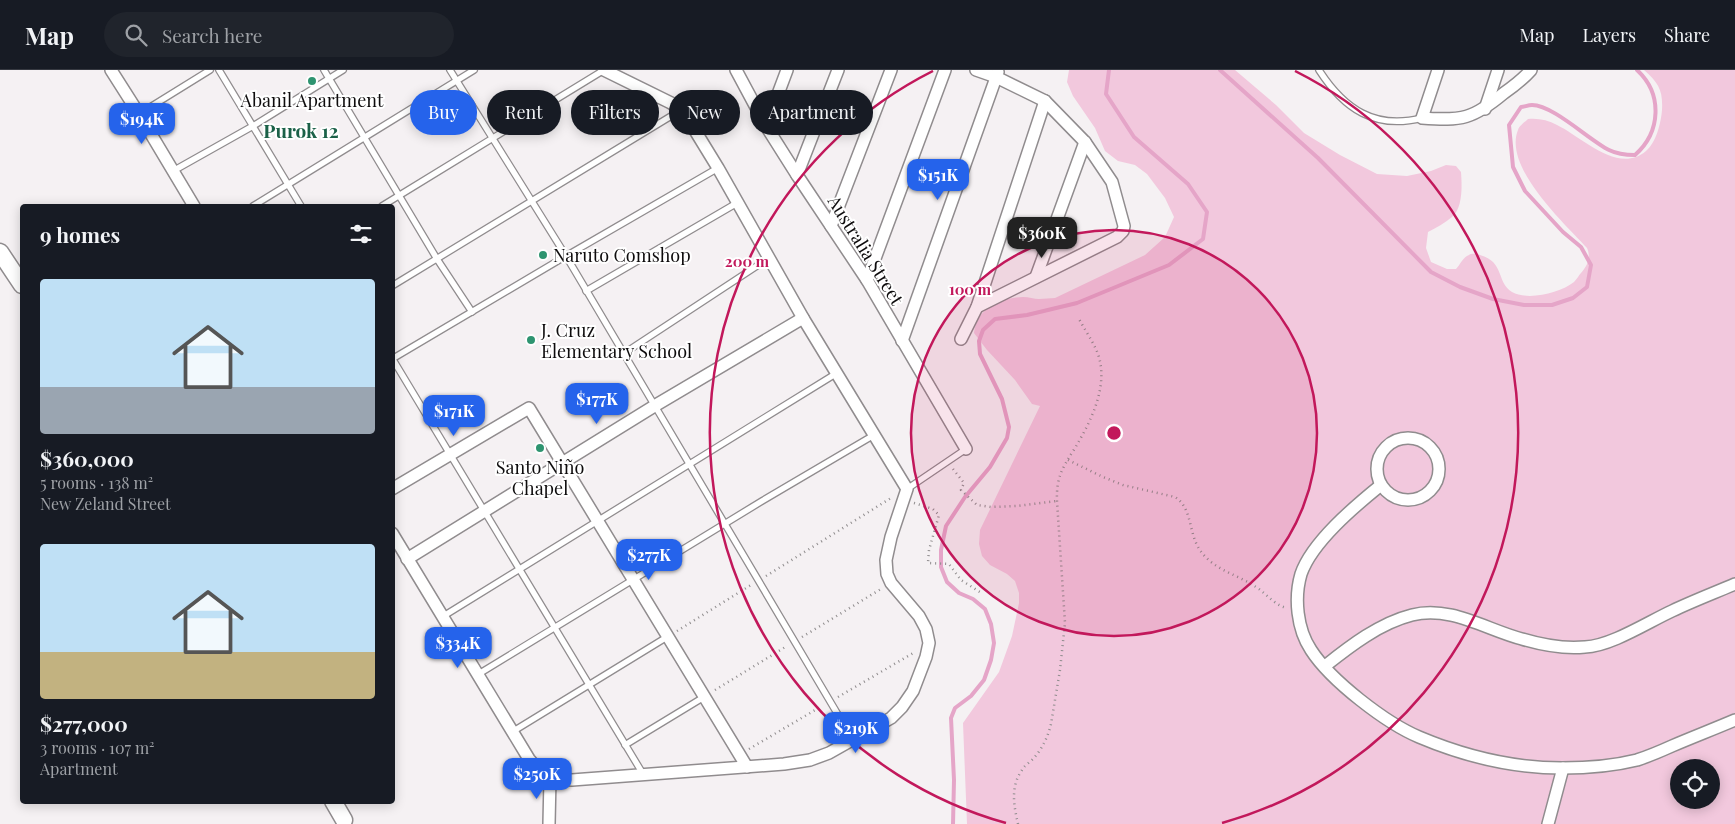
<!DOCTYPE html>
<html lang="en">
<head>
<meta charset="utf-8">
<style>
	body { margin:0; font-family:"Playfair Display",serif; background:#20242c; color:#f1f3f6; height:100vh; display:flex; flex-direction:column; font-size:19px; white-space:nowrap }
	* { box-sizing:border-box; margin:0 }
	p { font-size:16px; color:#9ea1a6 }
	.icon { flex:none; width:28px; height:28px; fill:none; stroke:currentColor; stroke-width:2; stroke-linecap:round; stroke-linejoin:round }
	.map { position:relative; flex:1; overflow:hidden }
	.details { position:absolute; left:20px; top:134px; width:375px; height:600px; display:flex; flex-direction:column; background:#171b24; border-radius:5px; box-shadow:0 2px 12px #0003 }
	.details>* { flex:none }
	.banner { position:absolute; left:410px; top:20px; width:475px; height:45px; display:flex; gap:10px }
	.fabs { position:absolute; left:1670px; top:689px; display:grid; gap:10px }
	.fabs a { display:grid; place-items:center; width:50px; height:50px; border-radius:50%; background:#171b24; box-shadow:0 2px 12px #0003; font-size:25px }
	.price { position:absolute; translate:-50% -42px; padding:0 11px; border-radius:10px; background:#2563eb; color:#fff; font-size:16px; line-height:32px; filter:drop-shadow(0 1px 2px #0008) }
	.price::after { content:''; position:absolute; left:50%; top:30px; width:15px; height:11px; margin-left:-8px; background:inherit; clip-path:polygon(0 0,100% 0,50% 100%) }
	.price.selected { background:#222; color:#fff }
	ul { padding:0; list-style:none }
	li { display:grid; align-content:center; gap:10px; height:265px; padding:0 20px }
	li span { display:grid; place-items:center; height:155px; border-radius:5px; color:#555 }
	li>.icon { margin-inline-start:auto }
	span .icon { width:90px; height:90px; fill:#fffc; stroke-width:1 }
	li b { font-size:21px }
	h2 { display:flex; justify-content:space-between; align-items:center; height:60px; padding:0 20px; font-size:21px }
	.chip { padding:0 18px; border-radius:22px; background:#171b24; box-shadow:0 2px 12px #0003; font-size:18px; line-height:45px }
	.chip.selected { background:#2563eb; color:#fff }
	header { display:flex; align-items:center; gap:30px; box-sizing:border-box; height:70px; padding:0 25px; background:#171b24; border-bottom:1px solid #363941 }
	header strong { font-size:24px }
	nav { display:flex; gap:28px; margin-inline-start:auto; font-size:18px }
	.search { width:350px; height:45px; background:#20242c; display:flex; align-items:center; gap:12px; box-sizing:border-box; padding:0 18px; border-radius:28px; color:#9ea1a6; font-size:19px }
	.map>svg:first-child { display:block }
	.green { fill:#f2c8dd; fill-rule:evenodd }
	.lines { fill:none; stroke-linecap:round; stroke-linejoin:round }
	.stream { stroke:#e5a5c8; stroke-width:4 }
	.lane-casing { stroke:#908c8e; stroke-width:8 }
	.street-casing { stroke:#908c8e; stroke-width:14 }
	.secondary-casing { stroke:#908c8e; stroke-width:19 }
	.path { stroke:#8f8c8d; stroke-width:2.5; stroke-dasharray:1 4; stroke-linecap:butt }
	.lane { stroke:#fff; stroke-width:5.5 }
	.street { stroke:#fff; stroke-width:11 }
	.secondary { stroke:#fff; stroke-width:16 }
	.ring { fill:none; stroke:#c2185b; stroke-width:2.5 }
	.poi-dot { fill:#2e9470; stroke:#fff; stroke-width:2 }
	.labels { text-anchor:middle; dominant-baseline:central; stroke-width:4; stroke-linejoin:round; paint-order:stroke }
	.poi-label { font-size:18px; fill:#0e0c0d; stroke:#fff }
	.street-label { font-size:18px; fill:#0e0c0d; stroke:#fff }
	.neighbourhood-label { font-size:19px; font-weight:bold; fill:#1b6148; stroke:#fff }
	.centre { fill:#c2185b; stroke:#fff; stroke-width:2.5 }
	.ring-label { font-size:15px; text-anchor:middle; font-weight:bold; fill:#c2185b; stroke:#fff; stroke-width:4; stroke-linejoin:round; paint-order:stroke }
</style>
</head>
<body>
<header>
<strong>Map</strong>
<div class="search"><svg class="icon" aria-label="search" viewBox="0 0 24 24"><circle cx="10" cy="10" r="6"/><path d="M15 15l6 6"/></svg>Search here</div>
<nav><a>Map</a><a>Layers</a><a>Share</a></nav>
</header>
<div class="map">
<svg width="1735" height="754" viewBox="0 0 1735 754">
	<rect width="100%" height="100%" fill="#f5f1f3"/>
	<path class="green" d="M1069,0H1235L1276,35L1304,63L1340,85L1377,104L1407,106L1431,101L1446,95L1456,96L1461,102C1462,115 1463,138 1452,147C1445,153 1436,158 1428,162L1426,178L1431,192L1447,199H1456C1460,195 1463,187 1469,185C1472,183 1477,184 1480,185C1505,192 1496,212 1512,222C1528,231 1560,223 1574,212C1577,209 1579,205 1581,203C1588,195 1591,187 1587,178C1564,153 1503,97 1518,60C1519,56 1525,52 1528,49C1538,48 1548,50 1557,55C1582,67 1618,105 1646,81C1656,73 1661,53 1662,40C1663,21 1659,13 1644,0H1735V754H967L963,653L999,602L1012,566L1019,533V523L1015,511L1007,504L990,495L982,486L979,474L980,460L1040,336L1032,334L1015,310L987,280L974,263C977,238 1000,228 1023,227C1029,227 1034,229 1039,229C1044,229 1050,228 1055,228L1145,185L1165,167L1174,147L1165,128L1147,104L1135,95L1118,91L1105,81L1095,58L1073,26L1067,12ZM1679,698H1711V730H1679Z"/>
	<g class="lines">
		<g class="stream">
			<path d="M1220,0L1318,88L1431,202L1460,217L1493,229L1524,235H1552L1573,228L1587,217L1591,195L1581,177L1563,162L1525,121L1513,97L1509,55L1521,37C1524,37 1528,35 1532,35C1553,35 1589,70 1609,80C1617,84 1626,85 1635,85C1661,62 1663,24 1637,0"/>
			<polyline points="953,754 954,710 951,648 955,638 971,626 984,610 991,590 994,573 991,554 985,539 973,529 959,523 947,512 941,497 941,480 946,456 965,427 990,397 1007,368 1009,357 1002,329 980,284 979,271 983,260 995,249 1027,245 1077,233 1169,195 1203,169 1207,142 1188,114 1134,67 1106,24 1109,0"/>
		</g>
		<defs>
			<g id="lane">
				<polyline points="219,0 301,136"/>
				<polyline points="324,0 437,189 472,242"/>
				<polyline points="450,0 566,186 853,670"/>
				<path d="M1319,0C1344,39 1375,60 1422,48"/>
				<polyline points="139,44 210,0"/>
				<polyline points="173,101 253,56 343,0"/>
				<polyline points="253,136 474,0"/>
				<polyline points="382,136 604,0"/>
				<polyline points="392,216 681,40"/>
				<polyline points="586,221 737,133"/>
				<polyline points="623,284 769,188"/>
				<polyline points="392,288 643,704"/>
				<polyline points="392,289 566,186 718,98"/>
				<polyline points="907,419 966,379"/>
				<polyline points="442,547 837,303"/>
				<polyline points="477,605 762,431 874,365"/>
				<polyline points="512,662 667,567"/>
				<polyline points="625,675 704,627"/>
			</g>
			<g id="street">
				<polyline points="111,0 139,44 194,136"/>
				<polyline points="736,0 766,56 797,105 867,210 966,379"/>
				<polyline points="976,0 996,7 1045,31 1085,72 1112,112 1124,156 1123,161 1117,167 977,237"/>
				<path d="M1438,0L1422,48C1462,51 1473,49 1504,23C1514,16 1523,9 1531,0"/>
				<polyline points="1485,39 1498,0"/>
				<polyline points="766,56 787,0"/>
				<polyline points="797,105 838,0"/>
				<polyline points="831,156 891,0"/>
				<polyline points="1036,207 1085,72"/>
				<polyline points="867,210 945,0"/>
				<polyline points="961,269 977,237 1045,31"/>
				<polyline points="902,271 998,2"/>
				<circle cx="1408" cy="399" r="31"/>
				<path d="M1381,415C1355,436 1312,472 1301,504C1294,528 1297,559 1311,580C1331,611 1386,653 1419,667C1464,686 1513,698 1562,698C1587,698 1613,696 1637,690C1649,686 1661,681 1672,676C1693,667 1714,659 1735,650"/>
				<polyline points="392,419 529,338 747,697"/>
				<polyline points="392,463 529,689 541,703 550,708 572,710 784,694 810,690 829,683 891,648 902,637 913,621 926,587 929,573 926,559 919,546 891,513 887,504 886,490 891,467 907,419 803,248 718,98 688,49 681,40 671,33 604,0"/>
				<polyline points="407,489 656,335 803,248"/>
				<path d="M1325,596C1350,576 1380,553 1412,545C1450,535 1487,560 1522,569C1542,575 1564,579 1585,577C1611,576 1648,552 1672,541C1693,531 1714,523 1735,514"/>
				<polyline points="549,754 550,708"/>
				<polyline points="1548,754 1563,698"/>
			</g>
			<g id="secondary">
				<polyline points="0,182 22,215"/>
				<polyline points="333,731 344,750"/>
			</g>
		</defs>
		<use href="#lane" class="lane-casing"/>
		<use href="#street" class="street-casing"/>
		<use href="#secondary" class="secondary-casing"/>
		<g class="path">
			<path d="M1068,390L1103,407L1123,415L1175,427C1191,437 1189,459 1197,475C1209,499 1235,503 1256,517C1267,524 1274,535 1287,538"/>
			<polyline points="953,399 964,413 961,420 977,435 991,437 1017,436 1057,431"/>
			<polyline points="914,433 933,439 939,445 929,480 928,493 949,494 961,510 983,524"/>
			<polyline points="766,506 891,428"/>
			<polyline points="677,561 751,515"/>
			<polyline points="802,567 881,519"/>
			<polyline points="715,620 787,576"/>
			<polyline points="838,627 915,582"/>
			<polyline points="749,679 822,636"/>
			<path d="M1018,754C1014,736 1010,717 1022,700C1024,696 1029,693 1033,689C1042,679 1048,667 1051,654L1060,600L1065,553L1057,431C1056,407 1063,397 1075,378C1091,351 1109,316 1098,284C1093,271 1084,259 1078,247"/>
		</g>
		<use href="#lane" class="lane"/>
		<use href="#street" class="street"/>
		<use href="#secondary" class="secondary"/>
	</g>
	<circle cx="1114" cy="363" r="203" fill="#c2185b" fill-opacity=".12"/>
	<g class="ring">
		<circle cx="1114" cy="363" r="203"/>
		<path d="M1006 753A405 405 0 0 1 933 1M1295 1A405 405 0 0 1 1222 753"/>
	</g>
	<g class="poi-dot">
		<circle cx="312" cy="11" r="5"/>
		<circle cx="543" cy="185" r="5"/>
		<circle cx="531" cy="270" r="5"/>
		<circle cx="540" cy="378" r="5"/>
	</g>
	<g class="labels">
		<g class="poi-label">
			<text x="312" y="30">Abanil Apartment</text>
			<text x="553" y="185" text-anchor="start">Naruto Comshop</text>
			<text x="541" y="260" text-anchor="start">J. Cruz<tspan x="541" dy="21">Elementary School</tspan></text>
			<text x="540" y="397">Santo Niño<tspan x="540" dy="21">Chapel</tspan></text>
		</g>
		<g class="street-label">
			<text transform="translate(866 180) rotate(58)">Australia Street</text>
		</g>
		<g class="neighbourhood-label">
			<text x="301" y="60">Purok 12</text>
		</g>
	</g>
	<circle cx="1114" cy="363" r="8" class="centre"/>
	<g class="ring-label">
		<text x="747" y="197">200 m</text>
		<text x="970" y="225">100 m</text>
	</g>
</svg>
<div class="fabs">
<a><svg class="icon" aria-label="locate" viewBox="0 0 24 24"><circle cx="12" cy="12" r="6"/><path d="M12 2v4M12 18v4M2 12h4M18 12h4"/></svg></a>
</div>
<b class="price" style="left:142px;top:75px">$194K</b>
<b class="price" style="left:938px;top:131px">$151K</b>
<b class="price selected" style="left:1042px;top:189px">$360K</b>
<b class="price" style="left:597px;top:355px">$177K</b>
<b class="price" style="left:454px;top:367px">$171K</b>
<b class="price" style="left:649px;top:511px">$277K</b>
<b class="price" style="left:458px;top:599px">$334K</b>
<b class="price" style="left:856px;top:684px">$219K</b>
<b class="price" style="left:537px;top:730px">$250K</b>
<div class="banner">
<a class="chip selected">Buy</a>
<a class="chip">Rent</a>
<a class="chip">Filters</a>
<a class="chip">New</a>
<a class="chip">Apartment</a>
</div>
<section class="details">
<h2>9 homes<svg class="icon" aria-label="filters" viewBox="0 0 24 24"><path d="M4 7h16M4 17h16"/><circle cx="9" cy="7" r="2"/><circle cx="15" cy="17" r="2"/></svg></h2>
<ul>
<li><span style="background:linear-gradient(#bfe0f5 70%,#9aa5b1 0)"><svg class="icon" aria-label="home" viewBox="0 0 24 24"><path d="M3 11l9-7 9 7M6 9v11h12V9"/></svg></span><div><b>$360,000</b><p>5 rooms · 138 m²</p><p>New Zeland Street</p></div></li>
<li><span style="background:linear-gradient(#bfe0f5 70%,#c2b280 0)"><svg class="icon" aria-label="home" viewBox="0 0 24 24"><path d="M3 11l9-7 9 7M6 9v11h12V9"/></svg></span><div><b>$277,000</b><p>3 rooms · 107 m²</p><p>Apartment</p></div></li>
</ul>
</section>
</div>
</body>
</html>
